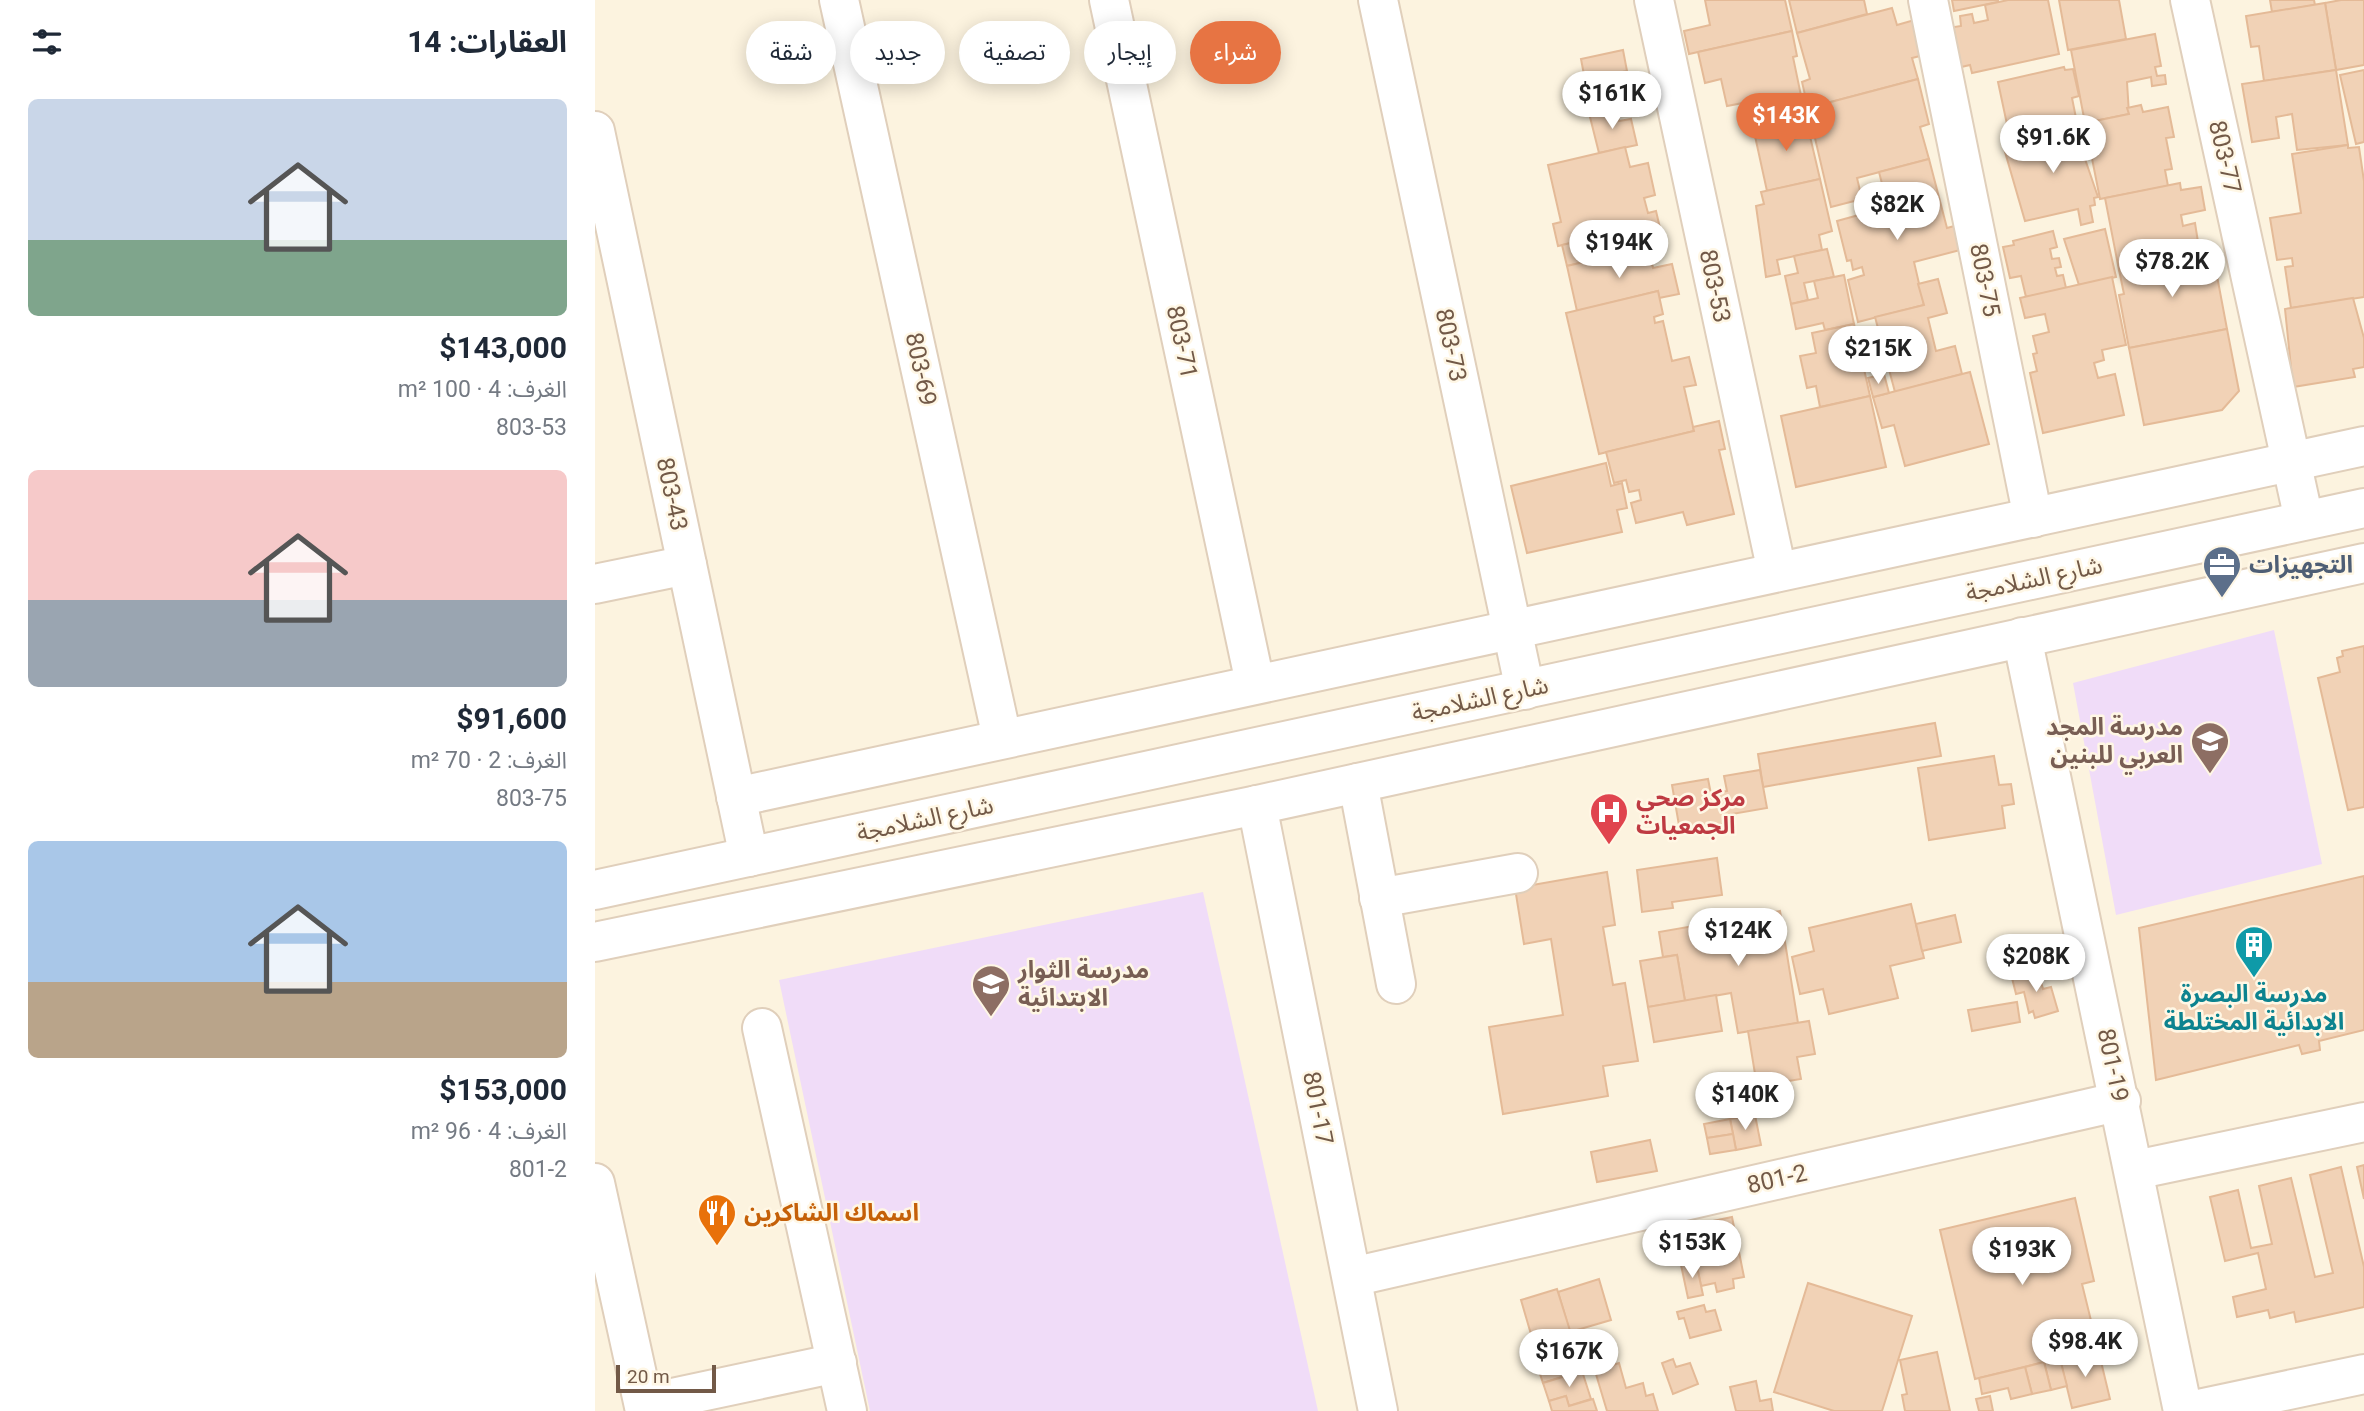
<!DOCTYPE html>
<html lang="ar">
<head>
<meta charset="utf-8">
<style>
	body { margin:0; font-family:Roboto,"Noto Sans Arabic",sans-serif; background:#f2f2f3; color:#1f2937; direction:rtl; height:100vh; display:flex; flex-direction:column; font-size:26px; white-space:nowrap }
	* { box-sizing:border-box; margin:0 }
	p { font-size:23px; color:#747a83 }
	.icon { flex:none; width:38px; height:38px; fill:none; stroke:currentColor; stroke-width:2; stroke-linecap:round; stroke-linejoin:round }
	.map { position:relative; flex:1; overflow:hidden; direction:ltr }
	.side { display:flex; flex-direction:column; background:#fff; width:595px }
	.side>* { flex:none }
	.top-card { position:absolute; left:21px; top:21px; width:665px; height:63px; direction:rtl; display:flex; gap:14px }
	.scale { position:absolute; left:21px; bottom:18px; width:100px; box-sizing:border-box; padding-left:7px; border:4px solid #725947; border-top:0; font-size:19px; line-height:24px; white-space:nowrap; color:#725947; -webkit-text-stroke:5px #fff7e5; paint-order:stroke }
	.price { position:absolute; translate:-50% -60px; padding:0 16px; border-radius:24px; background:#fff; color:#222; font-size:23px; line-height:46px; filter:drop-shadow(0 2px 4px #0008) }
	.price::after { content:''; position:absolute; left:50%; top:42px; width:21px; height:16px; margin-left:-10px; background:inherit; clip-path:polygon(0 0,100% 0,50% 100%) }
	.price.selected { background:#e77443; color:#fff }
	ul { padding:0; list-style:none }
	li { display:grid; align-content:center; gap:14px; height:371px; padding:0 28px }
	li span { display:grid; place-items:center; height:217px; border-radius:10px; color:#555 }
	li>.icon { margin-inline-start:auto }
	span .icon { width:126px; height:126px; fill:#fffc; stroke-width:1 }
	li b { font-size:30px }
	h2 { display:flex; justify-content:space-between; align-items:center; height:84px; padding:0 28px; font-size:30px }
	.chip { padding:0 24px; border-radius:32px; background:#fff; box-shadow:0 4px 18px #0003; font-size:24px; line-height:63px }
	.chip.selected { background:#e77443; color:#fff }
	main { display:flex; flex:1; min-height:0 }
	.map>svg:first-child { display:block }
	.education { fill:#f0dcf8 }
	.building { fill:#f1d2b6; stroke:#e4ba97; stroke-width:2 }
	.lines { fill:none; stroke-linecap:round; stroke-linejoin:round }
	.minor-casing { stroke:#e0cfbb; stroke-width:42 }
	.minor { stroke:#fff; stroke-width:38 }
	.labels { text-anchor:middle; dominant-baseline:central; stroke-width:5; stroke-linejoin:round; paint-order:stroke }
	.street-label { font-size:24px; fill:#725947; stroke:#fff7e5 }
	.service-label { font-size:24px; font-weight:bold; fill:#4e5e75; stroke:#fff7e5; text-anchor:start }
	.education-label { font-size:24px; font-weight:bold; fill:#785e54; stroke:#fff7e5; text-anchor:end }
	.health-label { font-size:24px; font-weight:bold; fill:#be3a42; stroke:#fff7e5; text-anchor:start }
	.culture-label { font-size:24px; font-weight:bold; fill:#0d838f; stroke:#fff7e5 }
	.food-label { font-size:24px; font-weight:bold; fill:#c56008; stroke:#fff7e5; text-anchor:start }
</style>
</head>
<body>
<main>
<div class="map">
<svg width="1769" height="1411" viewBox="0 0 1769 1411">
	<rect width="100%" height="100%" fill="#fcf3df"/>
	<g class="education">
		<polygon points="1679,630 1727,864 1521,915 1478,683"/>
		<polygon points="608,892 723,1411 275,1411 184,980"/>
	</g>
	<g class="building">
		<polygon points="1110,0 1190,0 1197,31 1094,54 1089,31 1115,25"/>
		<polygon points="1194,0 1269,0 1272,14 1202,33"/>
		<polygon points="1357,0 1403,0 1403,2 1359,11"/>
		<polygon points="1413,0 1453,0 1464,54 1377,73 1375,65 1362,68 1353,28 1366,26 1365,16 1377,14 1379,23 1393,20 1390,5"/>
		<polygon points="1464,0 1524,0 1531,39 1473,50"/>
		<polygon points="1675,0 1719,0 1720,5 1677,12"/>
		<polygon points="1746,0 1769,0 1769,65 1741,70 1730,3"/>
		<polygon points="1730,3 1741,70 1669,81 1664,46 1656,47 1651,16"/>
		<polygon points="1297,8 1302,25 1323,19 1333,54 1317,58 1323,79 1213,108 1207,82 1215,79 1202,33"/>
		<polygon points="1197,31 1202,56 1198,57 1210,115 1158,127 1153,102 1132,106 1126,79 1110,83 1103,52"/>
		<polygon points="1560,34 1566,66 1560,67 1562,76 1570,75 1571,84 1557,86 1556,77 1532,82 1534,114 1490,123 1476,50"/>
		<polygon points="1028,50 1032,71 990,80 986,59"/>
		<polygon points="1469,67 1470,70 1478,69 1484,96 1477,98 1483,128 1416,143 1403,82"/>
		<polygon points="1741,70 1753,145 1702,150 1697,114 1681,117 1684,138 1657,142 1647,84"/>
		<polygon points="1769,70 1769,142 1761,144 1745,75"/>
		<polygon points="1323,79 1334,124 1325,127 1334,159 1262,178 1267,199 1236,207 1213,108"/>
		<polygon points="1546,105 1548,112 1573,107 1579,137 1571,138 1577,169 1570,170 1573,186 1505,199 1490,123 1534,114 1532,108"/>
		<polygon points="1021,107 1024,121 1036,119 1042,145 1004,153 994,113"/>
		<polygon points="1210,115 1225,179 1172,191 1158,127"/>
		<polygon points="1483,128 1484,132 1489,130 1495,155 1489,156 1503,197 1499,198 1500,205 1495,206 1498,222 1486,225 1483,209 1430,221 1408,145"/>
		<polygon points="1753,145 1753,148 1764,147 1769,181 1769,297 1696,308 1690,267 1698,266 1697,258 1682,260 1675,218 1706,213 1697,154"/>
		<polygon points="1030,147 1035,167 1053,163 1060,195 1049,198 1053,213 1061,211 1070,249 1052,254 1050,245 1045,246 1041,229 963,246 958,224 966,222 953,165"/>
		<polygon points="1334,159 1352,228 1363,225 1369,249 1319,262 1329,305 1263,322 1253,280 1269,275 1267,267 1258,270 1256,260 1252,261 1242,221 1293,207 1284,172"/>
		<polygon points="1225,179 1237,231 1224,235 1227,250 1182,260 1185,274 1171,277 1161,206 1169,204 1166,192"/>
		<polygon points="1585,183 1586,190 1606,187 1610,210 1586,215 1588,226 1600,223 1603,242 1590,244 1592,257 1524,270 1510,198"/>
		<polygon points="1510,229 1521,277 1484,285 1469,239"/>
		<polygon points="1458,231 1462,247 1455,249 1457,259 1464,258 1466,267 1460,268 1462,276 1468,275 1471,288 1431,297 1426,276 1415,278 1408,247 1419,245 1418,241"/>
		<polygon points="1022,232 1027,253 972,266 967,245"/>
		<polygon points="1616,244 1632,329 1534,348 1524,295 1529,294 1524,270 1592,257 1590,249"/>
		<polygon points="1232,249 1239,277 1209,283 1213,300 1196,304 1190,276 1203,273 1199,256"/>
		<polygon points="1044,254 1045,257 1055,254 1058,268 1077,264 1084,294 1064,298 1063,291 982,311 972,266 1014,256 1015,261"/>
		<polygon points="1249,275 1259,324 1230,330 1228,323 1201,329 1196,304 1223,298 1219,281"/>
		<polygon points="1517,277 1531,345 1507,350 1509,360 1499,363 1503,378 1520,374 1529,415 1448,433 1435,373 1442,371 1438,354 1442,353 1438,336 1454,332 1450,314 1430,318 1425,298"/>
		<polygon points="1343,279 1352,313 1333,318 1341,351 1360,346 1367,374 1300,392 1280,317 1329,305 1323,284"/>
		<polygon points="1063,291 1068,314 1059,317 1060,323 1068,321 1077,361 1094,357 1101,385 1089,387 1099,431 1004,454 971,313"/>
		<polygon points="1758,298 1769,338 1769,367 1758,369 1760,377 1698,387 1690,309"/>
		<polygon points="1259,324 1275,396 1225,407 1221,386 1212,388 1205,356 1221,353 1217,333"/>
		<polygon points="1632,329 1644,391 1627,410 1549,425 1534,348"/>
		<polygon points="1375,372 1394,444 1310,466 1299,425 1287,428 1278,397"/>
		<polygon points="1289,374 1294,393 1278,397 1273,378"/>
		<polygon points="1275,396 1291,467 1201,487 1186,416"/>
		<polygon points="1124,421 1130,449 1124,450 1139,514 1092,525 1088,512 1041,523 1036,503 1046,500 1044,490 1034,492 1031,480 1019,483 1011,452 1099,431 1098,427"/>
		<polygon points="1011,463 1016,486 1027,483 1032,508 1022,510 1027,532 932,553 916,486"/>
		<polygon points="1769,646 1769,807 1753,810 1723,678 1745,672 1742,658 1748,656 1747,651"/>
		<polygon points="1340,723 1346,756 1168,787 1163,754"/>
		<polygon points="1399,756 1404,785 1416,784 1419,804 1407,806 1410,828 1334,840 1323,768"/>
		<polygon points="1165,770 1172,808 1131,815 1133,823 1085,831 1077,785 1113,779 1116,794 1132,791 1129,776"/>
		<polygon points="1122,858 1127,895 1077,902 1078,908 1047,912 1042,870"/>
		<polygon points="1012,872 1020,925 1008,927 1018,985 1030,983 1043,1061 1008,1066 1013,1096 908,1114 894,1027 968,1015 956,939 929,944 920,888"/>
		<polygon points="1769,876 1769,1030 1724,1041 1725,1050 1707,1054 1704,1045 1561,1080 1544,928"/>
		<polygon points="1316,904 1329,958 1295,966 1303,998 1234,1014 1228,989 1205,994 1197,957 1219,951 1214,928"/>
		<polygon points="1185,911 1203,1023 1143,1033 1136,993 1090,1001 1082,955 1068,957 1064,932"/>
		<polygon points="1360,915 1366,942 1327,951 1321,924"/>
		<polygon points="1082,955 1090,1001 1053,1007 1045,961"/>
		<polygon points="1443,971 1448,989 1456,987 1463,1011 1440,1018 1438,1011 1434,1013 1429,992 1421,994 1417,978"/>
		<polygon points="1121,995 1127,1031 1059,1042 1053,1007"/>
		<polygon points="1422,1002 1425,1022 1377,1031 1373,1010"/>
		<polygon points="1214,1021 1220,1054 1202,1057 1206,1079 1162,1086 1153,1031"/>
		<polygon points="1160,1115 1166,1145 1141,1150 1135,1119"/>
		<polygon points="1135,1119 1138,1134 1112,1138 1109,1124"/>
		<polygon points="1138,1134 1141,1150 1115,1154 1112,1138"/>
		<polygon points="1055,1140 1062,1171 1002,1182 996,1152"/>
		<polygon points="1769,1165 1769,1199 1762,1167"/>
		<polygon points="1746,1167 1769,1267 1769,1307 1701,1322 1699,1312 1675,1318 1673,1310 1642,1317 1638,1297 1671,1289 1663,1253 1630,1261 1615,1197 1643,1190 1656,1248 1677,1244 1664,1186 1696,1178 1720,1277 1738,1273 1715,1175"/>
		<polygon points="1480,1198 1499,1281 1487,1284 1503,1349 1380,1379 1345,1230"/>
		<polygon points="1137,1217 1149,1277 1138,1279 1139,1288 1122,1292 1120,1283 1106,1286 1094,1226"/>
		<polygon points="1101,1262 1108,1295 1093,1298 1086,1265"/>
		<polygon points="1004,1279 1016,1320 975,1332 963,1292"/>
		<polygon points="1213,1283 1317,1316 1287,1411 1239,1411 1179,1392"/>
		<polygon points="962,1289 977,1337 940,1348 926,1300"/>
		<polygon points="1109,1305 1111,1312 1120,1310 1126,1330 1095,1338 1089,1318 1084,1319 1082,1312"/>
		<polygon points="977,1337 981,1351 999,1345 1005,1365 948,1383 942,1365 947,1363 945,1356 952,1353 950,1346"/>
		<polygon points="1503,1349 1515,1399 1477,1408 1465,1359"/>
		<polygon points="1342,1352 1355,1411 1310,1411 1307,1395 1312,1394 1305,1360"/>
		<polygon points="1078,1359 1081,1367 1095,1363 1103,1384 1078,1394 1067,1363"/>
		<polygon points="1465,1359 1472,1386 1456,1390 1449,1362"/>
		<polygon points="1449,1362 1456,1390 1437,1394 1430,1367"/>
		<polygon points="1024,1363 1031,1388 1048,1383 1051,1396 1058,1394 1063,1411 1012,1411 1000,1371"/>
		<polygon points="1430,1367 1437,1394 1416,1399 1413,1388 1387,1394 1384,1378"/>
		<polygon points="987,1371 996,1399 974,1406 971,1396 954,1401 948,1383"/>
		<polygon points="1161,1381 1165,1401 1176,1399 1178,1411 1141,1411 1135,1387"/>
		<polygon points="971,1396 974,1406 998,1399 1002,1411 957,1411 954,1401"/>
		<polygon points="1395,1396 1398,1411 1384,1411 1381,1399"/>
	</g>
	<g class="lines">
		<defs>
			<g id="minor">
				<polyline points="244,0 407,738"/>
				<polyline points="514,0 660,683"/>
				<polyline points="783,0 930,690"/>
				<polyline points="1059,0 1182,572"/>
				<polyline points="1333,0 1438,518"/>
				<polyline points="1595,0 1709,520"/>
				<polyline points="0,131 154,857"/>
				<polyline points="0,584 92,565"/>
				<polyline points="1427,637 1588,1411"/>
				<polyline points="763,783 801,984"/>
				<polyline points="141,797 1769,446"/>
				<polyline points="662,805 783,1411"/>
				<polyline points="0,890 1769,508"/>
				<polyline points="784,898 923,873"/>
				<polyline points="0,942 662,805 1769,563"/>
				<polyline points="167,1028 252,1411"/>
				<polyline points="1540,1170 1769,1122"/>
				<polyline points="0,1183 50,1411"/>
				<polyline points="757,1277 1526,1101"/>
				<polyline points="49,1404 242,1363"/>
				<polyline points="1594,1411 1769,1374"/>
			</g>
		</defs>
		<use href="#minor" class="minor-casing"/>
		<use href="#minor" class="minor"/>
	</g>
	<defs>
		<symbol id="office-pin" viewBox="-11 -11 22 30"><path d="M0 17L-7.5 6A9.5 9.5 0 1 1 7.5 6Z" fill="#5c6f8a" stroke="#fff7e5"/><path d="M-6-3h4V-5.5h4V-3h4V5H-6ZM-1-4.5V-3h2v-1.5ZM-6 0V1H6V0Z" fill="#fff"/></symbol>
		<symbol id="school-pin" viewBox="-11 -11 22 30"><path d="M0 17L-7.5 6A9.5 9.5 0 1 1 7.5 6Z" fill="#8d6e63" stroke="#fff7e5"/><path d="M0-5L7-2L0 1L-7-2ZM-4 1L0 2.5L4 1V4Q0 6-4 4Z" fill="#fff"/></symbol>
		<symbol id="hospital-pin" viewBox="-11 -11 22 30"><path d="M0 17L-7.5 6A9.5 9.5 0 1 1 7.5 6Z" fill="#e0444e" stroke="#fff7e5"/><path d="M-5-5h3v3.5h4V-5h3V5h-3V1.5h-4V5h-3Z" fill="#fff"/></symbol>
		<symbol id="building-pin" viewBox="-11 -11 22 30"><path d="M0 17L-7.5 6A9.5 9.5 0 1 1 7.5 6Z" fill="#0f9aa8" stroke="#fff7e5"/><path d="M-4-6H4V6H1V3H-1V6H-4ZM-2.5-4.3h1.7v1.8h-1.7ZM.8-4.3h1.7v1.8H.8ZM-2.5-1h1.7V.8h-1.7ZM.8-1h1.7V.8H.8Z" fill="#fff"/></symbol>
		<symbol id="restaurant-pin" viewBox="-11 -11 22 30"><path d="M0 17L-7.5 6A9.5 9.5 0 1 1 7.5 6Z" fill="#e8710a" stroke="#fff7e5"/><path d="M-5-6h1v4h1v-4h1v4h1v-4h1v5L-1.5 .5V6h-2V.5L-5-1ZM5-6V6H3V1.5H1.5Q1.5-4 5-6Z" fill="#fff"/></symbol>
	</defs>
	<g fill-rule="evenodd">
		<use href="#office-pin" x="1605" y="543" width="44" height="60"/>
		<use href="#school-pin" x="1593" y="719" width="44" height="60"/>
		<use href="#hospital-pin" x="992" y="790" width="44" height="60"/>
		<use href="#building-pin" x="1637" y="923" width="44" height="60"/>
		<use href="#school-pin" x="374" y="962" width="44" height="60"/>
		<use href="#restaurant-pin" x="100" y="1191" width="44" height="60"/>
	</g>
	<g class="labels">
		<g class="street-label">
			<text transform="translate(1630 157) rotate(77)">803-77</text>
			<text transform="translate(1390 280) rotate(79)">803-75</text>
			<text transform="translate(1120 286) rotate(78)">803-53</text>
			<text transform="translate(587 342) rotate(78)">803-71</text>
			<text transform="translate(856 345) rotate(78)">803-73</text>
			<text transform="translate(326 369) rotate(78)">803-69</text>
			<text transform="translate(77 494) rotate(78)">803-43</text>
			<text transform="translate(1439 579) rotate(-12)">شارع الشلامجة</text>
			<text transform="translate(885 699) rotate(-12)">شارع الشلامجة</text>
			<text transform="translate(330 819) rotate(-12)">شارع الشلامجة</text>
			<text transform="translate(1518 1065) rotate(78)">801-19</text>
			<text transform="translate(723 1108) rotate(79)">801-17</text>
			<text transform="translate(1182 1179) rotate(-13)">801-2</text>
		</g>
		<g class="service-label">
			<text x="1654" y="565">التجهيزات</text>
		</g>
		<g class="education-label">
			<text x="1588" y="727">مدرسة المجد<tspan x="1588" dy="28">العربي للبنين</tspan></text>
			<text x="423" y="970" text-anchor="start">مدرسة الثوار<tspan x="423" dy="28">الابتدائية</tspan></text>
		</g>
		<g class="health-label">
			<text x="1041" y="798">مركز صحي<tspan x="1041" dy="28">الجمعيات</tspan></text>
		</g>
		<g class="culture-label">
			<text x="1659" y="994">مدرسة البصرة<tspan x="1659" dy="28">الابدائية المختلطة</tspan></text>
		</g>
		<g class="food-label">
			<text x="149" y="1213">اسماك الشاكرين</text>
		</g>
	</g>
</svg>
<div class="scale">20 m</div>
<b class="price" style="left:1017px;top:131px">$161K</b>
<b class="price selected" style="left:1191px;top:153px">$143K</b>
<b class="price" style="left:1458px;top:175px">$91.6K</b>
<b class="price" style="left:1302px;top:242px">$82K</b>
<b class="price" style="left:1024px;top:280px">$194K</b>
<b class="price" style="left:1577px;top:299px">$78.2K</b>
<b class="price" style="left:1283px;top:386px">$215K</b>
<b class="price" style="left:1143px;top:968px">$124K</b>
<b class="price" style="left:1441px;top:994px">$208K</b>
<b class="price" style="left:1150px;top:1132px">$140K</b>
<b class="price" style="left:1097px;top:1280px">$153K</b>
<b class="price" style="left:1427px;top:1287px">$193K</b>
<b class="price" style="left:1490px;top:1379px">$98.4K</b>
<b class="price" style="left:974px;top:1389px">$167K</b>
<div class="top-card">
<a class="chip selected">شراء</a>
<a class="chip">إيجار</a>
<a class="chip">تصفية</a>
<a class="chip">جديد</a>
<a class="chip">شقة</a>
</div>
</div>
<section class="side">
<h2>العقارات: 14<svg class="icon" aria-label="filters" viewBox="0 0 24 24"><path d="M4 7h16M4 17h16"/><circle cx="9" cy="7" r="2"/><circle cx="15" cy="17" r="2"/></svg></h2>
<ul>
<li><span style="background:linear-gradient(#c9d6e8 65%,#7fa58c 0)"><svg class="icon" aria-label="home" viewBox="0 0 24 24"><path d="M3 11l9-7 9 7M6 9v11h12V9"/></svg></span><div><b>$143,000</b><p>الغرف: 4 · 100 m²</p><p>803-53</p></div></li>
<li><span style="background:linear-gradient(#f6c9c9 60%,#9aa5b1 0)"><svg class="icon" aria-label="home" viewBox="0 0 24 24"><path d="M3 11l9-7 9 7M6 9v11h12V9"/></svg></span><div><b>$91,600</b><p>الغرف: 2 · 70 m²</p><p>803-75</p></div></li>
<li><span style="background:linear-gradient(#a9c7e8 65%,#b9a48a 0)"><svg class="icon" aria-label="home" viewBox="0 0 24 24"><path d="M3 11l9-7 9 7M6 9v11h12V9"/></svg></span><div><b>$153,000</b><p>الغرف: 4 · 96 m²</p><p>801-2</p></div></li>
</ul>
</section>
</main>
</body>
</html>
